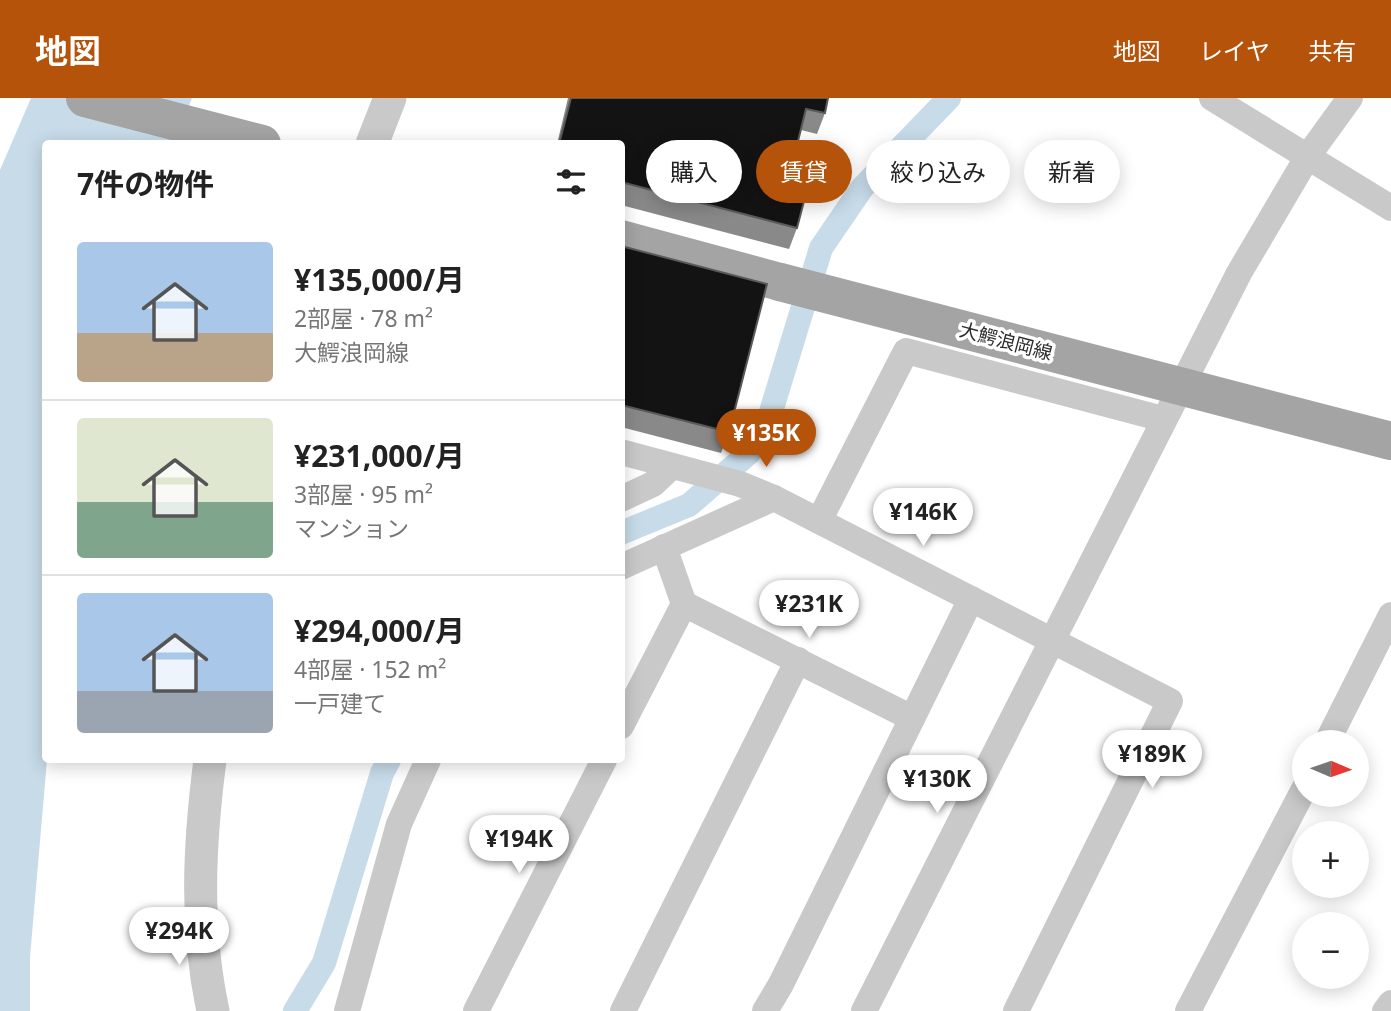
<!DOCTYPE html>
<html lang="ja">
<head>
<meta charset="utf-8">
<style>
	body { margin:0; font-family:"Noto Sans","Noto Sans JP",sans-serif; background:#f2f2f2; color:#222; height:100vh; display:flex; flex-direction:column; font-size:26px; white-space:nowrap }
	* { box-sizing:border-box; margin:0 }
	p { font-size:23px; color:#767676 }
	.icon { flex:none; width:38px; height:38px; fill:none; stroke:currentColor; stroke-width:2; stroke-linecap:round; stroke-linejoin:round }
	.map { position:relative; flex:1; overflow:hidden }
	.side { position:absolute; left:42px; top:42px; width:583px; height:623px; display:flex; flex-direction:column; background:#fff; border-radius:7px; box-shadow:0 4px 18px #0003 }
	.side>* { flex:none }
	.guide { position:absolute; left:646px; top:42px; width:639px; height:63px; display:flex; gap:14px }
	.needle { width:46px; rotate:92deg }
	.controls { position:absolute; left:1292px; top:632px; display:grid; gap:14px }
	.controls a { display:grid; place-items:center; width:77px; height:77px; border-radius:50%; background:#fff; box-shadow:0 4px 18px #0003; font-size:35px }
	.price { position:absolute; translate:-50% -60px; padding:0 16px; border-radius:24px; background:#fff; color:#222; font-size:23px; line-height:46px; filter:drop-shadow(0 2px 4px #0008) }
	.price::after { content:''; position:absolute; left:50%; top:42px; width:21px; height:16px; margin-left:-10px; background:inherit; clip-path:polygon(0 0,100% 0,50% 100%) }
	.price.on { background:#b45309; color:#fff }
	ul { padding:0; list-style:none }
	li { display:flex; align-items:center; gap:21px; height:175px; padding:0 35px }
	li+li { border-top:2px solid #e0e0e0 }
	li span { display:grid; place-items:center; flex:none; width:196px; height:140px; border-radius:7px; color:#555 }
	li>.icon { margin-inline-start:auto }
	span .icon { width:84px; height:84px; fill:#fffc; stroke-width:1 }
	li b { font-size:30px }
	h2 { display:flex; justify-content:space-between; align-items:center; height:84px; padding:0 35px; font-size:30px }
	.chip { padding:0 24px; border-radius:32px; background:#fff; box-shadow:0 4px 18px #0003; font-size:24px; line-height:63px }
	.chip.on { background:#b45309; color:#fff }
	header { display:flex; align-items:center; gap:42px; box-sizing:border-box; height:98px; padding:0 35px; background:#b45309; color:#fff }
	header strong { font-size:33px }
	nav { display:flex; gap:38px; margin-inline-start:auto; font-size:24px }
	.map>svg:first-child { display:block }
	.water { fill:#c7dbe9 }
	.lines { fill:none; stroke-linecap:round; stroke-linejoin:round }
	.canal { stroke:#c7dbe9; stroke-width:24 }
	.minor { stroke:#c9c9c9; stroke-width:26 }
	.tertiary { stroke:#c9c9c9; stroke-width:33 }
	.primary { stroke:#a4a4a4; stroke-width:38 }
	.primary-bridge { stroke:#a4a4a4; stroke-width:38 }
	.wall { fill:#898989 }
	.building { fill:#131313; stroke:#5a5a5a; stroke-width:2 }
	.labels { text-anchor:middle; dominant-baseline:central; stroke-width:7; stroke-linejoin:round; paint-order:stroke }
	.street-label { font-size:19px; fill:#2c2c2c; stroke:#fff }
</style>
</head>
<body>
<header>
<strong>地図</strong>
<nav><a>地図</a><a>レイヤ</a><a>共有</a></nav>
</header>
<div class="map">
<svg width="1391" height="913" viewBox="0 0 1391 913">
	<rect width="100%" height="100%" fill="#fff"/>
	<polygon class="water" points="31,0 192,0 175,45 46,46 47,662 30,859 30,913 0,913 0,72"/>
	<g class="lines">
		<g class="canal">
			<polyline points="621,435 689,407 749,355 770,317 821,150 862,90 949,0"/>
			<polyline points="295,913 324,865 382,675 389,662"/>
		</g>
		<g class="minor">
			<polyline points="1212,0 1391,110"/>
			<polyline points="621,354 740,386 774,400 1170,603 1016,913"/>
			<polyline points="621,401 653,386 672,368"/>
			<polyline points="819,423 906,253 1163,321"/>
			<polyline points="621,469 774,400"/>
			<polyline points="684,506 912,620"/>
			<polyline points="621,628 684,506 664,449"/>
			<polyline points="1327,644 1391,517"/>
			<polyline points="347,913 399,726 428,662"/>
			<polyline points="476,913 604,662"/>
			<polyline points="623,913 798,562"/>
			<polyline points="765,913 781,886 971,501"/>
			<polyline points="864,913 1239,175 1308,58 1350,0"/>
			<polyline points="1188,913 1304,691"/>
			<polyline points="1385,913 1391,905"/>
		</g>
		<g class="tertiary">
			<polyline points="372,46 390,0"/>
			<path d="M210,662C199,747 195,829 213,913"/>
		</g>
		<g class="primary">
			<polyline points="85,0 262,46"/>
			<polyline points="621,141 780,184"/>
		</g>
		<polyline class="primary-bridge" points="780,184 1391,343"/>
	</g>
	<g class="wall">
		<polygon points="568,0 828,0 825,15 817,36 801,32 790,75 797,130 789,151 621,107 621,46 557,46"/>
		<polygon points="621,148 729,334 721,355 621,329"/>
	</g>
	<g class="building">
		<polygon points="571,0 828,0 825,15 806,11 790,75 810,80 797,130 621,84 621,46 559,46"/>
		<polygon points="621,148 767,186 729,334 621,307"/>
	</g>
	<g class="labels">
		<g class="street-label">
			<text transform="translate(1006 243) rotate(15)">大鰐浪岡線</text>
		</g>
	</g>
</svg>
<div class="controls">
<a><svg class="needle" viewBox="-14 -14 28 28"><path d="M0-13l5 13h-10z" fill="#e53935"/><path d="M0 13l5-13h-10z" fill="#767676"/></svg></a>
<a>+</a>
<a>−</a>
</div>
<b class="price on" style="left:766px;top:371px">¥135K</b>
<b class="price" style="left:923px;top:450px">¥146K</b>
<b class="price" style="left:809px;top:542px">¥231K</b>
<b class="price" style="left:1152px;top:692px">¥189K</b>
<b class="price" style="left:937px;top:717px">¥130K</b>
<b class="price" style="left:519px;top:777px">¥194K</b>
<b class="price" style="left:179px;top:869px">¥294K</b>
<div class="guide">
<a class="chip">購入</a>
<a class="chip on">賃貸</a>
<a class="chip">絞り込み</a>
<a class="chip">新着</a>
</div>
<section class="side">
<h2>7件の物件<svg class="icon" aria-label="filters" viewBox="0 0 24 24"><path d="M4 7h16M4 17h16"/><circle cx="9" cy="7" r="2"/><circle cx="15" cy="17" r="2"/></svg></h2>
<ul>
<li><span style="background:linear-gradient(#a9c7e8 65%,#b9a48a 0)"><svg class="icon" aria-label="home" viewBox="0 0 24 24"><path d="M3 11l9-7 9 7M6 9v11h12V9"/></svg></span><div><b>¥135,000/月</b><p>2部屋 · 78 m²</p><p>大鰐浪岡線</p></div></li>
<li><span style="background:linear-gradient(#dfe7d0 60%,#7fa58c 0)"><svg class="icon" aria-label="home" viewBox="0 0 24 24"><path d="M3 11l9-7 9 7M6 9v11h12V9"/></svg></span><div><b>¥231,000/月</b><p>3部屋 · 95 m²</p><p>マンション</p></div></li>
<li><span style="background:linear-gradient(#a9c7e8 70%,#9aa5b1 0)"><svg class="icon" aria-label="home" viewBox="0 0 24 24"><path d="M3 11l9-7 9 7M6 9v11h12V9"/></svg></span><div><b>¥294,000/月</b><p>4部屋 · 152 m²</p><p>一戸建て</p></div></li>
</ul>
</section>
</div>
</body>
</html>
